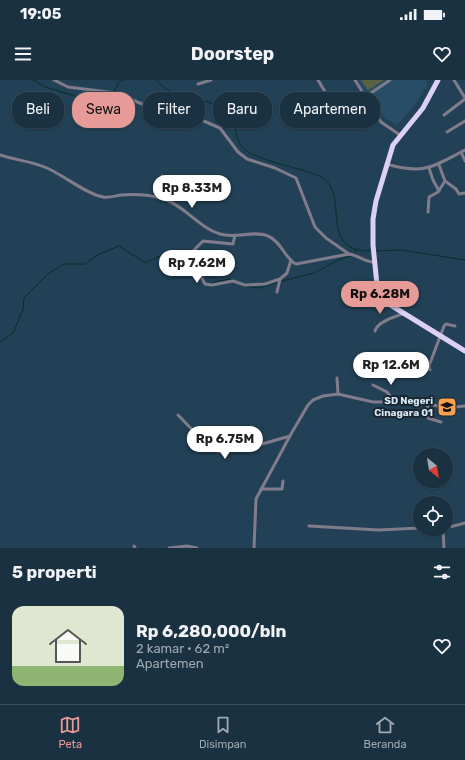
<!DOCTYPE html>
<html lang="id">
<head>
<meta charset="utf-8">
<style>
	body { margin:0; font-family:Rubik,sans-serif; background:#233948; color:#f1f3f6; height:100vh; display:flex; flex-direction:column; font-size:15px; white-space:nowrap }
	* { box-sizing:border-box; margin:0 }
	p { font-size:13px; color:#9fa9b1 }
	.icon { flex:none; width:22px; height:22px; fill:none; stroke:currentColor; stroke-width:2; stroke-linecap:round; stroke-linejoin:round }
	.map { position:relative; height:468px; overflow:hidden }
	.details { display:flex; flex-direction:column; background:#1a3141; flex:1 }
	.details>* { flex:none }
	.top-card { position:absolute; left:12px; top:12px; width:441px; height:36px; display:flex; gap:8px }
	.needle { width:26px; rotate:150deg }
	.fabs { position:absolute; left:413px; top:368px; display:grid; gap:8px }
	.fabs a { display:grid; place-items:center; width:40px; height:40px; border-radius:50%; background:#1a3141; box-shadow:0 1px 3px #0004,0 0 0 1px #384c5a; font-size:20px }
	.price { position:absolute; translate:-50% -34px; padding:0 9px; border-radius:14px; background:#fff; color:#222; font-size:13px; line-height:26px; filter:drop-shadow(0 1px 2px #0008) }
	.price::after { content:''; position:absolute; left:50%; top:24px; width:12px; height:9px; margin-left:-6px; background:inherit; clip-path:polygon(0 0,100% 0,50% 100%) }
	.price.current { background:#e69b98; color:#111 }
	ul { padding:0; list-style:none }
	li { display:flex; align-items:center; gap:12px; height:100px; padding:0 12px }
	li span { display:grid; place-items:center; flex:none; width:112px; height:80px; border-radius:12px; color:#555 }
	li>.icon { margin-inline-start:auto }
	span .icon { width:48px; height:48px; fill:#fffc; stroke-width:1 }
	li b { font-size:17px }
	h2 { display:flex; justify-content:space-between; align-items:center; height:48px; padding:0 12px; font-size:17px }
	.tag { padding:0 14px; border-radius:16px; background:#1a3141; box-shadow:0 1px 3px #0004,0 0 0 1px #384c5a; font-size:14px; line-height:36px }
	.tag.current { background:#e69b98; color:#111 }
	.status { display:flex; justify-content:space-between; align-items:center; height:28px; padding:0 20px; background:#1a3141; direction:ltr }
	.status svg { height:11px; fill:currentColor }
	header { display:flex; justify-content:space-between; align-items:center; height:52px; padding:0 12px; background:#1a3141; font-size:18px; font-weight:700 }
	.tabs { display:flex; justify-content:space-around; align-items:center; height:56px; border-top:1px solid #384c5a; background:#1a3141; font-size:11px; color:#9fa9b1 }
	.tabs a { display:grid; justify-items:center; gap:2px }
	.tabs .current { color:#e69b98 }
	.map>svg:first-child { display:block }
	.built { fill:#274d67 }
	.green { fill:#5a6241 }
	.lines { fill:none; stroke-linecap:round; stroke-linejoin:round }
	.stream { stroke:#03312a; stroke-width:1 }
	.street { stroke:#817c8b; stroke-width:3 }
	.highway { stroke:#dcd0f5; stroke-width:5 }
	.labels { text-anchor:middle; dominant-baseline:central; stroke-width:4; stroke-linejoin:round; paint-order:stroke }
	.poi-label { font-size:10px; font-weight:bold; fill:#d6e8f5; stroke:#192630; text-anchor:end }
</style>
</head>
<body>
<div class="status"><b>19:05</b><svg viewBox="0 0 49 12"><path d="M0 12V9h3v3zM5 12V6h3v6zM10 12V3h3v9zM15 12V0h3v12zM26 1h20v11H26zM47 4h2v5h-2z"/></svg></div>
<header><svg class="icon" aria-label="menu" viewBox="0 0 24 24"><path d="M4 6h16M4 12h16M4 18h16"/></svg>Doorstep<svg class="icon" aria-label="heart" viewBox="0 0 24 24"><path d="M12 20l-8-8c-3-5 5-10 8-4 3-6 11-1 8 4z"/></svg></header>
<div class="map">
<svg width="465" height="468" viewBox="0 0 465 468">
	<rect width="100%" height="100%" fill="#224157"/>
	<polygon class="built" points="358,0 427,0 427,6 414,26 397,45 386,39 371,21"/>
	<polygon class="green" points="361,0 384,0 368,10"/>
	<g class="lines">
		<g class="stream">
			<path d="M33,0L45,7L75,16C81,20 85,18 91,16L101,24H105L113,14"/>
			<path d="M156,0C176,23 201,15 225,29C239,37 232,57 243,68C254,79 293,87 309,92C313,94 319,95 323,98C350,117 317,173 372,171"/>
			<polyline points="114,11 119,2 124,0"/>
			<polyline points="375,171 401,170 465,180"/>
			<polyline points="354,174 357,169"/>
			<polyline points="195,191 199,196"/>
			<polyline points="282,201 314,193 338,180 351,176"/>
			<polyline points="212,203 229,199 236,201"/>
			<polyline points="243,206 259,208 279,202"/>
			<path d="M0,262L13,253L23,230L24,218L49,193L64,184H85L99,174L119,166L146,183C156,177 167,171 179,177"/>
		</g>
		<g class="street">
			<polyline points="54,0 68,7 116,13 161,32 185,33 220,48 238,72 247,79 275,88 296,98 315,147 326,158 349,174"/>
			<polyline points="318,0 339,35 346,32 363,13"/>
			<polyline points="355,0 381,42 400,55"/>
			<polyline points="454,0 465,18"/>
			<polyline points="198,4 211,0"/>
			<polyline points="365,17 390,0"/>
			<polyline points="444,35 465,19"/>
			<polyline points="447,52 465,41"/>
			<polyline points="461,72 465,81"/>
			<path d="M0,75C15,80 31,81 47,88C63,95 88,115 103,117C109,118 115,116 121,115C135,114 151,115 164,119C185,126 198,147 220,154C236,159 253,150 268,156C282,162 285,179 296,184L349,174C359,175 365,183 375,182"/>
			<path d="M386,84C425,95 432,87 465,70"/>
			<polyline points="439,85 445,101 456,109 459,114 465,113"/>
			<polyline points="429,88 433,100 439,111"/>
			<polyline points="162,96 171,113 169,121"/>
			<polyline points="428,132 429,117 438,112 445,101"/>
			<polyline points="235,155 233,164 203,161 194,170 188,184 198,191 205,204 212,205 233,201 245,205 265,204 280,199"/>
			<polyline points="174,183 175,178 187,179 192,174"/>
			<polyline points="277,212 280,199 287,193 291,180"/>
			<path d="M375,251C377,242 394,237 402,234"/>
			<polyline points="430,290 429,286 444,246 446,244 455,246"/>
			<polyline points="337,298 338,314"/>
			<polyline points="373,305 387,312 394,321"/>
			<polyline points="428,323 427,332 428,338 441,342"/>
			<polyline points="178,335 210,368 223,373 235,368 262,364 290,356"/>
			<polyline points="261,409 282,409 283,401"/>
			<polyline points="309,446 379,450 420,448"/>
			<polyline points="446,448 465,443"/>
			<polyline points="443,449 444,468"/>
			<polyline points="134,466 135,468"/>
			<polyline points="169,468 187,466 197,468"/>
			<polyline points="254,468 256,419 291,354 308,325 313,320 323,316 338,314 373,322 421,322 446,328 465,326"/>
		</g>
		<polyline class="highway" points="438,0 423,28 393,65 376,121 373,139 373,165 377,205 384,221 465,271"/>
	</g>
	<defs>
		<symbol id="school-square" viewBox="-11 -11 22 22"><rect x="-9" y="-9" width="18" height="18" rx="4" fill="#f99f4d" stroke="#192630"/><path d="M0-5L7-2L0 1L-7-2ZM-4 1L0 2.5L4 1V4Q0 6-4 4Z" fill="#111"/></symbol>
	</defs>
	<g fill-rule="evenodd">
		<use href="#school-square" x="436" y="316" width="22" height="22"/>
	</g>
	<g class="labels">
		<g class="poi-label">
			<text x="433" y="321">SD Negeri<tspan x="433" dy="12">Cinagara 01</tspan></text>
		</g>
	</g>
</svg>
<div class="fabs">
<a><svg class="needle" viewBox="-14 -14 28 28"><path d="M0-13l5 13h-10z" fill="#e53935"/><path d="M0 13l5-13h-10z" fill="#9fa9b1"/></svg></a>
<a><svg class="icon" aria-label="locate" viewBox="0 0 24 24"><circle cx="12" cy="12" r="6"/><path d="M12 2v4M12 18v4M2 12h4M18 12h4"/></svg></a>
</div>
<b class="price" style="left:192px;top:129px">Rp 8.33M</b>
<b class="price" style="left:197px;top:204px">Rp 7.62M</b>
<b class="price current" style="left:380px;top:235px">Rp 6.28M</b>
<b class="price" style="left:391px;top:306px">Rp 12.6M</b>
<b class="price" style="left:225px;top:380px">Rp 6.75M</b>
<div class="top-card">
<a class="tag">Beli</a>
<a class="tag current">Sewa</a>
<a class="tag">Filter</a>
<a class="tag">Baru</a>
<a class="tag">Apartemen</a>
</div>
</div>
<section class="details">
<h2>5 properti<svg class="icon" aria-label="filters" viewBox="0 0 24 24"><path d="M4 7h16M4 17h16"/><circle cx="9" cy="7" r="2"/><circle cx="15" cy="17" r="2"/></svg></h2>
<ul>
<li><span style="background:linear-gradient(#dfe7d0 75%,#8fb573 0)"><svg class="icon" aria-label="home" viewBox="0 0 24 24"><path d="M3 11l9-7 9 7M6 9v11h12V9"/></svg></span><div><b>Rp 6,280,000/bln</b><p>2 kamar · 62 m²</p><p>Apartemen</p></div><svg class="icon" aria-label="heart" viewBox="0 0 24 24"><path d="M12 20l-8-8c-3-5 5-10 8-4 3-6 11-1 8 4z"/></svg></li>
</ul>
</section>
<nav class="tabs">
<a class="current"><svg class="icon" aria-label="map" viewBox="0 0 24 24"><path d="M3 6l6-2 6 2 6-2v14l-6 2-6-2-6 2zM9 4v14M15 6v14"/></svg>Peta</a>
<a><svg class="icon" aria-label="saved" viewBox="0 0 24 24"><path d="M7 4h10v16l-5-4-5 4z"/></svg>Disimpan</a>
<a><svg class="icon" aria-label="home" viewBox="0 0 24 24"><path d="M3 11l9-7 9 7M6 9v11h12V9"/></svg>Beranda</a>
</nav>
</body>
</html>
